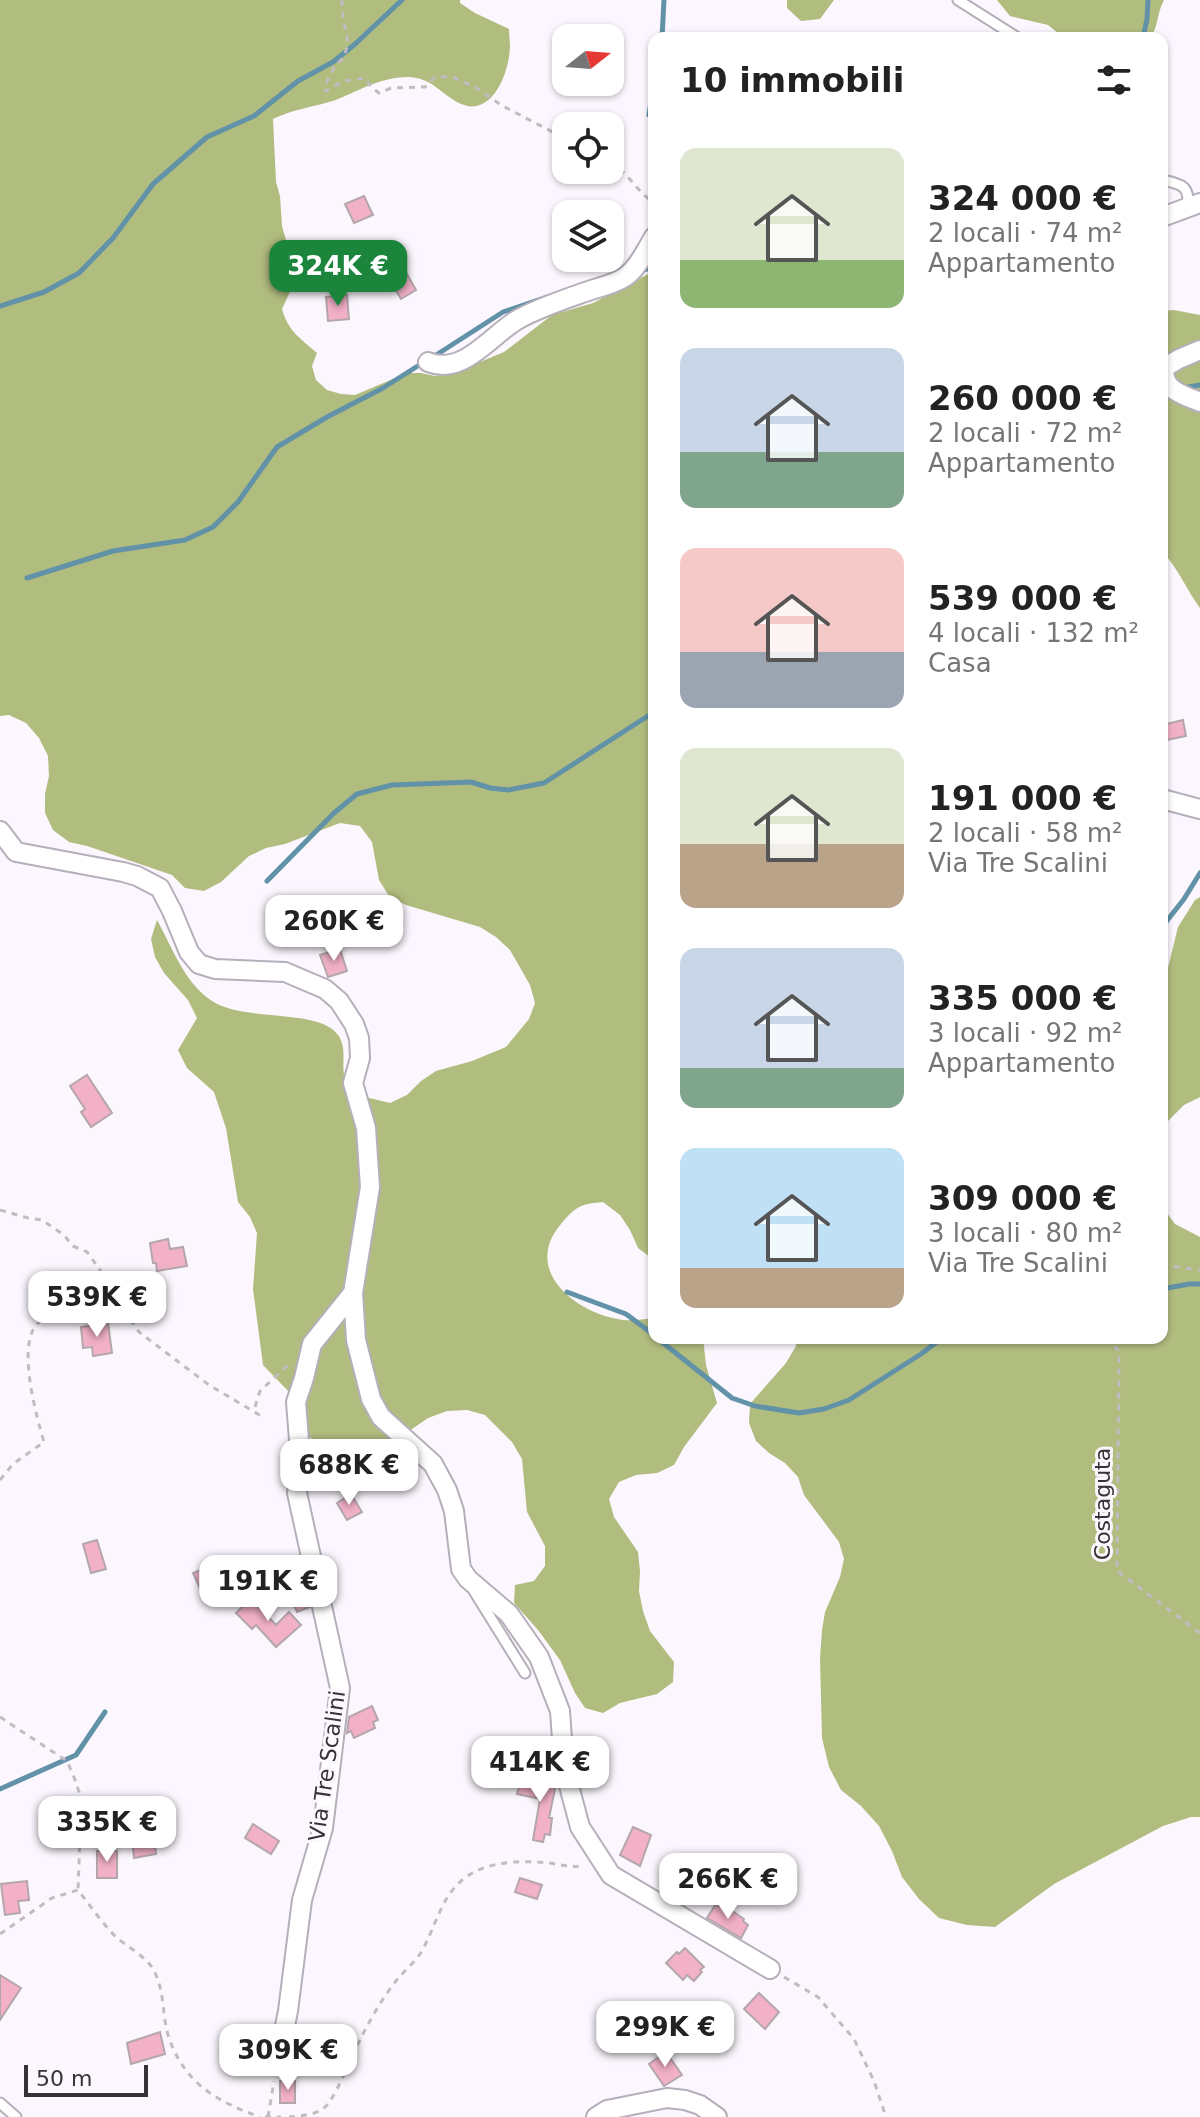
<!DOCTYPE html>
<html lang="it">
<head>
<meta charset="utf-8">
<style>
	body { margin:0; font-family:"DejaVu Sans",sans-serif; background:#f2f2f2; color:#222; height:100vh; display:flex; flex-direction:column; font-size:30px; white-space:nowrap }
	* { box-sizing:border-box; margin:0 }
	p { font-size:26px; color:#767676 }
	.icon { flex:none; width:44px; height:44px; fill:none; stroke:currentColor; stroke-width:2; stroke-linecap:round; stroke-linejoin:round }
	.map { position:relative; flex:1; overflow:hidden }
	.sheet { position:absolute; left:648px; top:32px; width:520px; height:1312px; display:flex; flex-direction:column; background:#fff; border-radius:16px; box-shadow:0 2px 6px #0004 }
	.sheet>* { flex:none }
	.needle { width:52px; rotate:73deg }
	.fabs { position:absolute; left:552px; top:24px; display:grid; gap:16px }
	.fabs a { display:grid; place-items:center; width:72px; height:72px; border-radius:16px; background:#fff; box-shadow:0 2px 6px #0004; font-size:40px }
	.scale { position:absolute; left:24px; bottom:20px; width:124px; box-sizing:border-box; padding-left:8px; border:4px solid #363337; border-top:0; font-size:22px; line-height:28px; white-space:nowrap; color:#363337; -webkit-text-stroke:6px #fcf7fe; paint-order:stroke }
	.price { position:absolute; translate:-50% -68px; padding:0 18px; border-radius:16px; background:#fff; color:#222; font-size:26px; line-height:52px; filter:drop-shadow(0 2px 4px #0008) }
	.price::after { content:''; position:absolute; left:50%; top:48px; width:24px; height:18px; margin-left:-12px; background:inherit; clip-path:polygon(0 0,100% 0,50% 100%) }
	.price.selected { background:#1b853b; color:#fff }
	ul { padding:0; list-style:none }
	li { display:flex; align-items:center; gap:24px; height:200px; padding:0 32px }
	li span { display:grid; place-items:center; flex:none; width:224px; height:160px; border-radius:16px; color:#555 }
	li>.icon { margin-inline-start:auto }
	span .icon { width:96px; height:96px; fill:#fffc; stroke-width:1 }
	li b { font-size:34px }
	h2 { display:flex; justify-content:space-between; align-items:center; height:96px; padding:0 32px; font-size:34px }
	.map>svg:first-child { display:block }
	.forest { fill:#b1bc7f }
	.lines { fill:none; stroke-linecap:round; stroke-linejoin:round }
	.stream { stroke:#6292a8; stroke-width:5 }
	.building { fill:#f3b1c8; stroke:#b4a6ab; stroke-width:2 }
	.lane-casing { stroke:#b6afba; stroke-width:13 }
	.street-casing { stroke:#b6afba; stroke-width:22 }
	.path { stroke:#c0bcc2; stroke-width:3; stroke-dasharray:6 6; stroke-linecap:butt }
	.lane { stroke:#fff; stroke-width:9 }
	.street { stroke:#fff; stroke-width:18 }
	.labels { text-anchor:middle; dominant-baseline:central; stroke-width:6; stroke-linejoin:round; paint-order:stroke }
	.street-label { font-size:22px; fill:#363337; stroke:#fcf7fe }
</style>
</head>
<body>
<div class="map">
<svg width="1200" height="2117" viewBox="0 0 1200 2117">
	<rect width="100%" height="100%" fill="#fcf7fe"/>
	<g class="forest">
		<path d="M0,0H460V3L475,13L509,29C509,35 510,41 510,47C509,74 491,121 457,102C439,92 432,78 408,77C382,77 360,90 338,99C326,104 314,105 302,109C292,111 282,115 273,119L276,182L280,196L282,226L294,269V283L282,309C288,331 300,338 317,353L312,366L316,380L327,390L341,394L355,395L407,373H421L435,376L451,374L504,352L552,315L593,303L654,271V1260L638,1248L630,1230L620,1215L603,1202C581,1204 576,1206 561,1224C521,1271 577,1314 623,1320C633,1321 644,1319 654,1318V1338H703L706,1365L717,1403L684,1447L674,1465L657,1473L636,1475L619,1482L609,1499L614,1517L638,1552L640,1571L639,1591L643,1611L650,1631L674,1662L673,1682L657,1694L620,1703L603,1713L585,1708L575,1693L560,1660L538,1630L514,1603L515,1585L534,1581L545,1566V1546L527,1512L522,1459L512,1442L485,1415L467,1410L447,1411L428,1418L367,1460L348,1461L330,1459L302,1428L297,1409L289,1392L263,1365L253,1289L257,1233L250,1217L238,1202L226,1128L214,1092L187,1068L178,1050L197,1018L188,1000L164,973L155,957L151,939L157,920C173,949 184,982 212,1001C245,1023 324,1007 340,1038C346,1050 342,1063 344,1075C345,1081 348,1087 349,1093L390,1103L407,1095L421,1081L436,1071L472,1061L506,1047L529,1019L535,1003L530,985L510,950L496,937L480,927L406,905L389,896L379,880L372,842L360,826L340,823L285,844L266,848L249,856L221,882L204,891L185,888L172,875L87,846L69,842L53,830L45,813V794L49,776L48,756L39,738L26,723L9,715L0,716Z"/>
		<polygon points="787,0 834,0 820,19 801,21 787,8"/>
		<path d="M997,0H1164C1157,13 1158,26 1151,38H1064L1048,25L1010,16Z"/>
		<path d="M1174,310L1200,315V608C1186,589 1178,568 1162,551V311Z"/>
		<polygon points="1200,897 1200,1097 1184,1105 1162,1127 1162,992 1178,927 1195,900"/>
		<polygon points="1162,1206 1175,1224 1200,1237 1200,1817 1191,1817 1163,1826 1054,1884 995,1927 967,1925 939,1918 919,1899 902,1877 892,1851 879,1826 861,1806 841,1790 829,1767 822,1738 820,1659 822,1630 825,1612 840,1577 844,1559 839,1542 804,1495 798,1477 785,1463 769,1453 756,1441 749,1423 750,1404 786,1363 796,1346 796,1338 1162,1338"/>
	</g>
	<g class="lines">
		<g class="stream">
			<polyline points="1144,33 1147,19 1148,0"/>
			<polyline points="662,38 664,0"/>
			<polyline points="649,115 654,83"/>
			<polyline points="641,270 654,268"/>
			<polyline points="0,306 44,292 79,273 113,238 153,184 207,137 254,116 298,81 333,62 354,45 402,0"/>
			<polyline points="433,357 503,312 547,297"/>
			<polyline points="1183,388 1200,385"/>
			<polyline points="27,578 113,551 185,540 213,527 238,502 277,447 327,417 383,388 424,362"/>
			<polyline points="267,881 334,813 357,794 392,785 471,782 490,788 508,790 544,783 654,712"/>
			<polyline points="1162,927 1184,899 1200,873"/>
			<polyline points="1162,1289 1189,1284 1200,1284"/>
			<polyline points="567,1292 626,1314 654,1335"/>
			<polyline points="657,1338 732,1398 755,1406 799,1413 824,1409 849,1400 921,1354 942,1338"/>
			<polyline points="0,1789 76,1755 105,1712"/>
		</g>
	</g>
	<g class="building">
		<polygon points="364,196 373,215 354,223 345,204"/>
		<polygon points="403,267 416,290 401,299 389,279"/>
		<polygon points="347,295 349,319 328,321 326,297"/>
		<polygon points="1183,720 1186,736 1162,741 1162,725"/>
		<polygon points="340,949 347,971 328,977 320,955"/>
		<polygon points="87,1075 112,1113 91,1127 81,1112 85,1109 70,1086"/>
		<polygon points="168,1239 170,1249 183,1247 187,1266 157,1271 156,1263 153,1263 150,1243"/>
		<polygon points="108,1323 112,1353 93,1356 92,1347 83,1348 81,1327"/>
		<polygon points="351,1494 362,1512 347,1520 337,1503"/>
		<polygon points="97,1540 106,1569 91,1573 83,1544"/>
		<polygon points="210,1566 220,1588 203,1595 193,1573"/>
		<polygon points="303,1576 310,1607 297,1612 285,1584"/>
		<polygon points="251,1598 276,1625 289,1612 301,1625 276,1647 256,1625 252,1629 236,1613"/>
		<polygon points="372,1706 378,1720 373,1722 375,1728 354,1738 351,1731 347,1733 349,1717"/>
		<polygon points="522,1776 556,1784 549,1818 552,1818 550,1835 545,1834 543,1842 533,1840 540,1799 517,1794"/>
		<polygon points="253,1824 279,1841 271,1854 245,1838"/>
		<polygon points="153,1826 156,1854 134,1858 131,1828"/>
		<polygon points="633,1827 651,1835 640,1866 620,1855"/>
		<rect x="97" y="1851" width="20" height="27"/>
		<polygon points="520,1878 542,1885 537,1899 515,1892"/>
		<polygon points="27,1881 29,1900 18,1901 20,1913 5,1915 1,1884"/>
		<polygon points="716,1904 727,1911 728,1908 744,1919 743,1921 748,1925 741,1938 707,1918"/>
		<polygon points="685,1948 704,1967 700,1970 702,1972 694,1981 687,1975 683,1980 666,1963 677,1952 679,1954"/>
		<polygon points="0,1975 21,1988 0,2020"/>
		<polygon points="759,1993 779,2012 765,2029 744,2009"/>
		<polygon points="160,2032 165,2054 131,2064 127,2043"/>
		<polygon points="666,2052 682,2075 664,2086 649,2064"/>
		<rect x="280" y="2081" width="15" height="22"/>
	</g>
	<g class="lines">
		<defs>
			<g id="lane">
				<polyline points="958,0 1018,38"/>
				<path d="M1162,180C1180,184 1191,185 1187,207"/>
				<polyline points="474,1591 525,1673"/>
				<polyline points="0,2103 16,2117"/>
			</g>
			<g id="street">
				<polyline points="1162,217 1200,203"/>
				<path d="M1200,350L1179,359L1165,367C1160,389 1183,395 1200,402"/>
				<path d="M428,362C463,376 490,336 517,320C540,307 566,299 591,290C602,287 616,283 625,277C638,268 646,250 654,237"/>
				<polyline points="1162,799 1200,809"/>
				<polyline points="0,831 16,852 123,872 137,876 160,888 172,911 189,952 199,964 215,969 285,972 325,989 339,1001 354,1024 359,1038 360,1058 353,1083 366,1128 370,1187 353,1293 356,1340 371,1399 381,1417 433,1464 447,1490 454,1511 461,1569 468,1579 509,1614 539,1657 560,1711 564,1767 580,1827 611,1875 770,1969"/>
				<polyline points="277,2065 288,2011 302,1900 323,1828 340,1688 297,1493 301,1465 296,1402 304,1378 312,1344 353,1293"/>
				<polyline points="596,2117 607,2110 667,2098 685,2100 700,2105 717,2117"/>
			</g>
		</defs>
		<use href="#lane" class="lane-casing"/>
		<use href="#street" class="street-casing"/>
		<g class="path">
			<polyline points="342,0 343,17 348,43 344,57 335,66 325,85 326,91 344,81 365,78 371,87 379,93 391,88 425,87 434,78 451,76 480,90 501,105 566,139"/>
			<path d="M610,162C629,173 636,191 654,203"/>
			<polyline points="0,1210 28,1218 42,1220 64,1235 73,1246 87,1252 108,1281 122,1308 139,1332 209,1385 263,1417"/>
			<polyline points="1162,1265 1200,1270"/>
			<polyline points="1106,1338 1119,1351 1117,1571 1200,1633"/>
			<polyline points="255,1407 260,1391 288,1365"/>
			<path d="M0,1480L13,1464L44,1442C36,1415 21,1359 32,1332C40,1313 89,1289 108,1281"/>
			<polyline points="0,1717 67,1761 74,1777 80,1795 81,1810 78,1890"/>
			<path d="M0,1934L52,1898L78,1890C89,1904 100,1920 112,1933C125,1947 149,1956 156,1975C165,1995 162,2020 170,2041C187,2085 218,2102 260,2117"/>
			<polyline points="784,1977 818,1997 854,2039 874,2081 886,2117"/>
			<polyline points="265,2117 281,2117"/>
			<polyline points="268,2117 274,2081"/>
			<path d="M289,2117C299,2116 316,2115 324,2108C334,2101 351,2058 358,2044C368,2023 381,2000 396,1981C403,1972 413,1964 420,1954C436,1928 440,1896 466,1877C489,1861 521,1860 548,1863C561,1864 570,1869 584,1865"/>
		</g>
		<use href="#lane" class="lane"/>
		<use href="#street" class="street"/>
	</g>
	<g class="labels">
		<g class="street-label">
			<text transform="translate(1102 1504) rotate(-90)">Costaguta</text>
			<text transform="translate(327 1766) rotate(-82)">Via Tre Scalini</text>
		</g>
	</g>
</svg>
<div class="fabs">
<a><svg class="needle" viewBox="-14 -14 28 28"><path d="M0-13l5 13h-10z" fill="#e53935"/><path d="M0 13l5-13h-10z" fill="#767676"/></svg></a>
<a><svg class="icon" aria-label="locate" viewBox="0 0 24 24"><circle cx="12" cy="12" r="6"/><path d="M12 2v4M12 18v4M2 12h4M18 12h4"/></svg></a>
<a><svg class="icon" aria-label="layers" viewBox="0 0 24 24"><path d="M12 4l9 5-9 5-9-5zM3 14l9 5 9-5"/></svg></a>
</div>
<div class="scale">50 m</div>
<b class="price selected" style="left:338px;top:308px">324K €</b>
<b class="price" style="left:334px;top:963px">260K €</b>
<b class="price" style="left:97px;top:1339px">539K €</b>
<b class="price" style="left:349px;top:1507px">688K €</b>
<b class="price" style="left:268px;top:1623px">191K €</b>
<b class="price" style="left:540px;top:1804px">414K €</b>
<b class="price" style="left:107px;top:1864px">335K €</b>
<b class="price" style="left:728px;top:1921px">266K €</b>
<b class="price" style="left:665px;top:2069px">299K €</b>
<b class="price" style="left:288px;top:2092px">309K €</b>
<section class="sheet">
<h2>10 immobili<svg class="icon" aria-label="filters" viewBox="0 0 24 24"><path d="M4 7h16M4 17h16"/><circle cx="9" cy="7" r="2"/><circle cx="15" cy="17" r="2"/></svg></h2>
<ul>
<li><span style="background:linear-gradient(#dfe7d0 70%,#8fb573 0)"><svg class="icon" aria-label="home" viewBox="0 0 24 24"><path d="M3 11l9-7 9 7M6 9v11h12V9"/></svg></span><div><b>324 000 €</b><p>2 locali · 74 m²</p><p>Appartamento</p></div></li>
<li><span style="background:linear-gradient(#c9d6e8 65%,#7fa58c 0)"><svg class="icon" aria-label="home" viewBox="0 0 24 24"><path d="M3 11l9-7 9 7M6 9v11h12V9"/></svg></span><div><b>260 000 €</b><p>2 locali · 72 m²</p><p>Appartamento</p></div></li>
<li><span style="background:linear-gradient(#f6c9c9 65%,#9aa5b1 0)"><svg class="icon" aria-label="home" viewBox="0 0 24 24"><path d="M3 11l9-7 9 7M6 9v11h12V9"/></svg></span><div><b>539 000 €</b><p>4 locali · 132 m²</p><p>Casa</p></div></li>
<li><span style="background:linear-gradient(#dfe7d0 60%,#b9a48a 0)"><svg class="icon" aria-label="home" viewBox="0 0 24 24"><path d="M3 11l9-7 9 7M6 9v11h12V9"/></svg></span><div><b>191 000 €</b><p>2 locali · 58 m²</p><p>Via Tre Scalini</p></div></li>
<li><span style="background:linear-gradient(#c9d6e8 75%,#7fa58c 0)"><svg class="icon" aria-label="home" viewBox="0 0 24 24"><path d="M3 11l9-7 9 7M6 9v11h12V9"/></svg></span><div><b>335 000 €</b><p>3 locali · 92 m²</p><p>Appartamento</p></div></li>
<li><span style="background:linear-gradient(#bfe0f5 75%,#b9a48a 0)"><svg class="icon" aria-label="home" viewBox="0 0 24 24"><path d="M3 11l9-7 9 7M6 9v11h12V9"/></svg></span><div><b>309 000 €</b><p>3 locali · 80 m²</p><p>Via Tre Scalini</p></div></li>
</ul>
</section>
</div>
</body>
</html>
